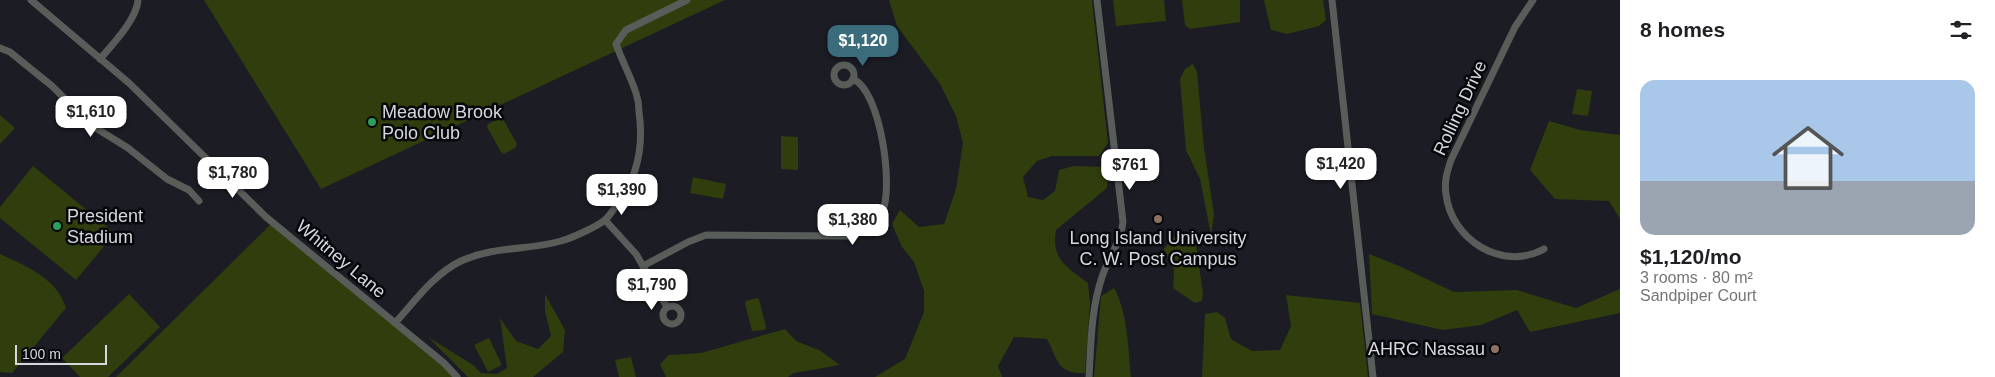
<!DOCTYPE html>
<html lang="en">
<head>
<meta charset="utf-8">
<style>
	body { margin:0; font-family:Helvetica,sans-serif; background:#f2f2f2; color:#202124; height:100vh; display:flex; flex-direction:column; font-size:19px; white-space:nowrap }
	* { box-sizing:border-box; margin:0 }
	p { font-size:16px; color:#757577 }
	.icon { flex:none; width:28px; height:28px; fill:none; stroke:currentColor; stroke-width:2; stroke-linecap:round; stroke-linejoin:round }
	.map { position:relative; flex:1; overflow:hidden }
	.details { display:flex; flex-direction:column; background:#fff; width:375px }
	.details>* { flex:none }
	.scale { position:absolute; left:15px; bottom:12px; width:92px; box-sizing:border-box; padding-left:5px; border:2px solid #d7d8de; border-top:0; font-size:14px; line-height:18px; white-space:nowrap; color:#d7d8de; -webkit-text-stroke:4px #06070a; paint-order:stroke }
	.price { position:absolute; translate:-50% -42px; padding:0 11px; border-radius:10px; background:#fff; color:#222; font-size:16px; line-height:32px; filter:drop-shadow(0 1px 2px #0008) }
	.price::after { content:''; position:absolute; left:50%; top:30px; width:15px; height:11px; margin-left:-8px; background:inherit; clip-path:polygon(0 0,100% 0,50% 100%) }
	.price.active { background:#3a6c7b; color:#fff }
	ul { padding:0; list-style:none }
	li { display:grid; align-content:center; gap:10px; height:265px; padding:0 20px }
	li+li { border-top:1px solid #e0e0e0 }
	li span { display:grid; place-items:center; height:155px; border-radius:15px; color:#555 }
	li>.icon { margin-inline-start:auto }
	span .icon { width:90px; height:90px; fill:#fffc; stroke-width:1 }
	li b { font-size:21px }
	h2 { display:flex; justify-content:space-between; align-items:center; height:60px; padding:0 20px; font-size:21px }
	main { display:flex; flex:1; min-height:0 }
	.map>svg:first-child { display:block }
	.green { fill:#303d0c }
	.lines { fill:none; stroke-linecap:round; stroke-linejoin:round }
	.minor { stroke:#585d5a; stroke-width:7 }
	.leisure-dot { fill:#2e9e5b; stroke:#06070a; stroke-width:2 }
	.education-dot { fill:#8d6e63; stroke:#06070a; stroke-width:2 }
	.labels { text-anchor:middle; dominant-baseline:central; stroke-width:5; stroke-linejoin:round; paint-order:stroke }
	.street-label { font-size:18px; fill:#d7d8de; stroke:#06070a }
	.poi-label { font-size:18px; fill:#d7d8de; stroke:#06070a; text-anchor:start }
</style>
</head>
<body>
<main>
<div class="map">
<svg width="1620" height="377" viewBox="0 0 1620 377">
	<rect width="100%" height="100%" fill="#1b1c24"/>
	<g class="green">
		<polygon points="204,0 725,0 321,189"/>
		<path d="M889,0H1092L1108,143L1099,156H1052L1037,161L1023,177L1028,197L1043,200L1055,191L1059,170L1074,166L1109,167L1107,188L1056,230C1051,260 1067,267 1088,283L1090,303L1085,373C1057,374 1058,360 1047,339L1014,337L998,366L1002,377H875L905,359L924,312V291L914,262L902,247L892,224L900,210L919,227L944,224L956,189L963,143L956,116L940,84L897,26Z"/>
		<polygon points="1113,0 1164,0 1166,21 1116,26"/>
		<polygon points="1182,0 1240,0 1240,22 1190,29 1185,25"/>
		<polygon points="1264,0 1323,0 1326,20 1319,26 1287,34 1271,30"/>
		<polygon points="1193,64 1197,72 1204,148 1214,214 1211,235 1200,179 1186,150 1180,79 1185,69"/>
		<polygon points="1577,89 1592,91 1588,116 1572,114"/>
		<polygon points="0,115 15,128 0,144"/>
		<polygon points="500,118 503,119 517,144 515,148 504,154 501,152 487,127 488,124"/>
		<polygon points="1549,121 1580,130 1620,135 1620,219 1609,201 1555,199 1530,170"/>
		<polygon points="781,136 798,137 798,170 781,169"/>
		<polygon points="33,166 115,233 76,280 0,218 0,207"/>
		<polygon points="693,177 726,184 723,199 690,193"/>
		<polygon points="273,222 457,377 116,377"/>
		<polygon points="1189,233 1195,238 1203,293 1202,301 1195,303 1173,288 1174,270 1164,249 1173,237"/>
		<path d="M0,254C26,266 57,278 66,308L12,373L0,372Z"/>
		<polygon points="1369,254 1397,265 1454,292 1517,290 1576,308 1620,289 1620,313 1530,332 1517,310 1481,325 1443,330 1372,314"/>
		<path d="M1114,288C1128,313 1128,348 1131,377H1094L1101,296Z"/>
		<polygon points="129,294 160,327 108,377 80,377 62,358"/>
		<polygon points="545,294 565,330 563,352 533,377 468,377 428,337 473,365 481,373 497,374 507,368 500,318 516,341 538,349 551,336 545,311"/>
		<polygon points="1286,295 1360,303 1368,377 1202,377 1205,314 1217,312 1225,318 1231,339 1252,351 1280,350 1291,326"/>
		<polygon points="757,298 759,299 766,327 765,330 752,331 745,303 746,301"/>
		<polygon points="785,329 796,341 819,350 840,365 794,373 788,377 666,377 660,364 669,355 701,353"/>
		<polygon points="489,338 502,365 488,372 474,345"/>
		<polygon points="631,357 636,377 619,377 615,360"/>
	</g>
	<g class="lines">
		<g class="minor">
			<polyline points="31,0 129,83 266,217 444,363 457,377"/>
			<polyline points="1332,0 1373,377"/>
			<path d="M1533,0L1515,27L1451,160C1447,172 1444,182 1446,194C1451,240 1503,272 1544,249"/>
			<polyline points="0,48 10,52 52,86 91,125 128,148 167,179 189,190 199,201"/>
			<path d="M100,59C112,45 137,19 138,0"/>
			<circle cx="844" cy="75" r="10"/>
			<polyline points="605,220 636,254 667,307"/>
			<path d="M643,266L688,242L706,235L848,236C862,233 875,227 882,213C894,188 881,91 853,79"/>
			<circle cx="672" cy="315" r="9"/>
			<path d="M395,323C415,301 434,274 461,261C497,245 526,251 561,241C572,238 596,227 605,220C610,216 613,209 617,205C638,177 644,147 639,112C639,106 638,99 636,93C631,77 622,61 616,44L626,30L687,0"/>
			<path d="M1089,377C1091,343 1091,309 1102,277C1108,258 1121,242 1123,222L1097,0"/>
		</g>
	</g>
	<g class="leisure-dot">
		<circle cx="372" cy="122" r="5"/>
		<circle cx="57" cy="226" r="5"/>
	</g>
	<g class="education-dot">
		<circle cx="1158" cy="219" r="5"/>
		<circle cx="1495" cy="349" r="5"/>
	</g>
	<g class="labels">
		<g class="street-label">
			<text transform="translate(1460 108) rotate(-65)">Rolling Drive</text>
			<text transform="translate(341 259) rotate(40)">Whitney Lane</text>
		</g>
		<g class="poi-label">
			<text x="382" y="112">Meadow Brook<tspan x="382" dy="21">Polo Club</tspan></text>
			<text x="67" y="216">President<tspan x="67" dy="21">Stadium</tspan></text>
			<text x="1158" y="238" text-anchor="middle">Long Island University<tspan x="1158" dy="21">C. W. Post Campus</tspan></text>
			<text x="1485" y="349" text-anchor="end">AHRC Nassau</text>
		</g>
	</g>
</svg>
<div class="scale">100 m</div>
<b class="price active" style="left:863px;top:67px">$1,120</b>
<b class="price" style="left:91px;top:138px">$1,610</b>
<b class="price" style="left:1341px;top:190px">$1,420</b>
<b class="price" style="left:1130px;top:191px">$761</b>
<b class="price" style="left:233px;top:199px">$1,780</b>
<b class="price" style="left:622px;top:216px">$1,390</b>
<b class="price" style="left:853px;top:246px">$1,380</b>
<b class="price" style="left:652px;top:311px">$1,790</b>
</div>
<section class="details">
<h2>8 homes<svg class="icon" aria-label="filters" viewBox="0 0 24 24"><path d="M4 7h16M4 17h16"/><circle cx="9" cy="7" r="2"/><circle cx="15" cy="17" r="2"/></svg></h2>
<ul>
<li><span style="background:linear-gradient(#a9c7e8 65%,#9aa5b1 0)"><svg class="icon" aria-label="home" viewBox="0 0 24 24"><path d="M3 11l9-7 9 7M6 9v11h12V9"/></svg></span><div><b>$1,120/mo</b><p>3 rooms · 80 m²</p><p>Sandpiper Court</p></div></li>
</ul>
</section>
</main>
</body>
</html>
